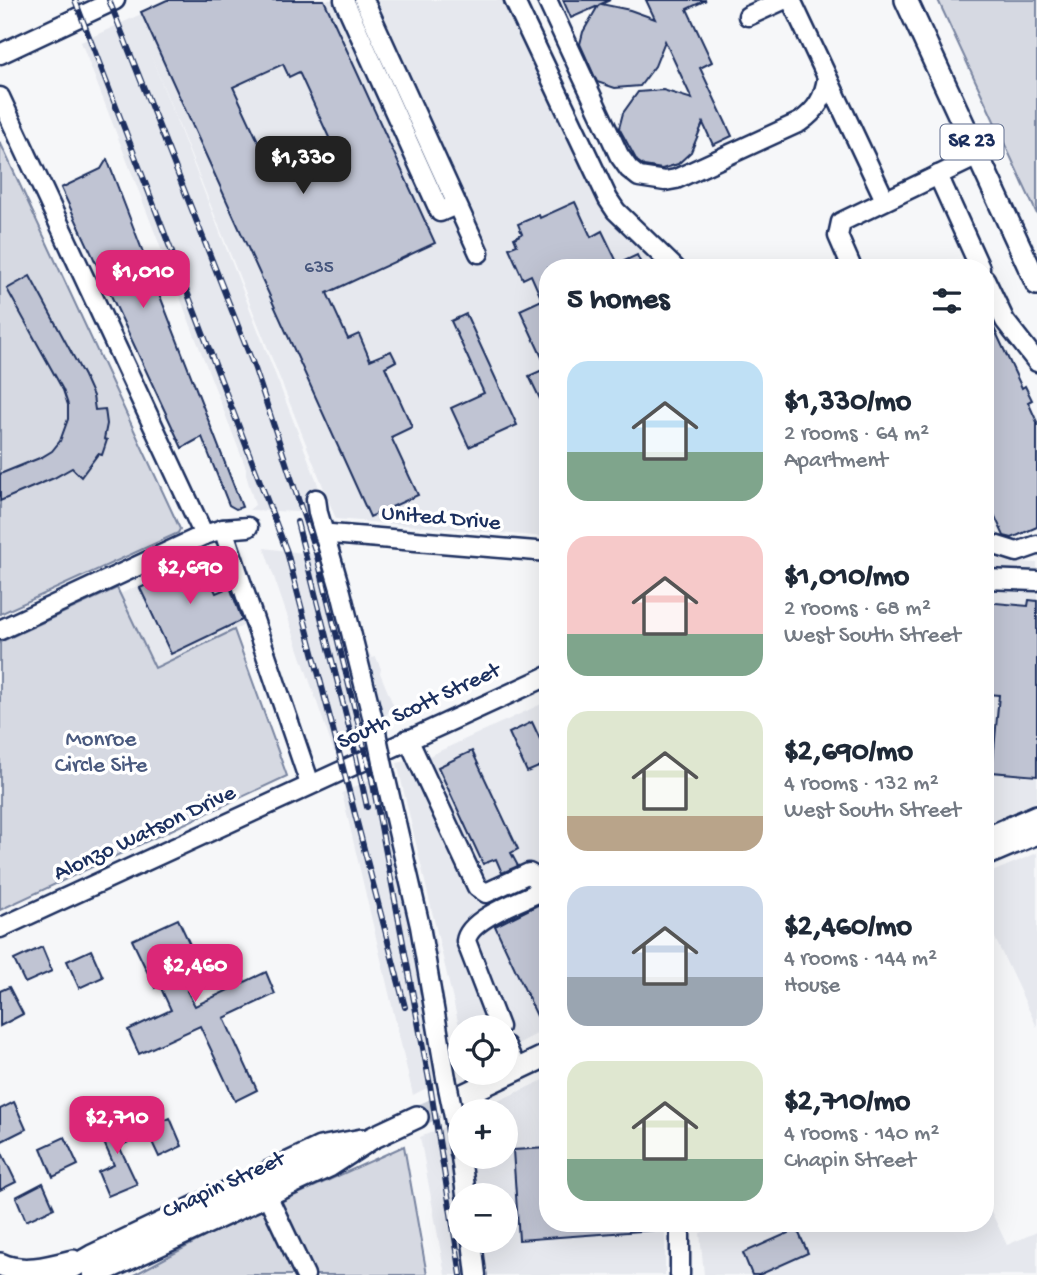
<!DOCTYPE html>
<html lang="en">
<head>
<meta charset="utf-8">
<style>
	body { margin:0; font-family:"Gochi Hand",sans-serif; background:#f2f2f3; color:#1f2937; height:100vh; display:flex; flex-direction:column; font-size:26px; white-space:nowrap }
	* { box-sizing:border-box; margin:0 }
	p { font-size:23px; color:#747a83 }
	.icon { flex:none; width:38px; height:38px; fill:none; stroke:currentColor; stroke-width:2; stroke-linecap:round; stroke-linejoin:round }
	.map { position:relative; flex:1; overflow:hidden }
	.side { position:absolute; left:539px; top:259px; width:455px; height:973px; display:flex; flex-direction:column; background:#fff; border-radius:28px; box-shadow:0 7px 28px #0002 }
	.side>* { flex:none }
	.tools { position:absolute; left:448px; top:1015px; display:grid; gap:14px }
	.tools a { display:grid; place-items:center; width:70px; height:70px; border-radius:50%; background:#fff; box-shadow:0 7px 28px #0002; font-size:35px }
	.price { position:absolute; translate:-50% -60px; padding:0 16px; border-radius:14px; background:#db2777; color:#fff; font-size:23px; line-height:46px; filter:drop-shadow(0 2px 4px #0008) }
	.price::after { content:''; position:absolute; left:50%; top:42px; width:21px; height:16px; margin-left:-10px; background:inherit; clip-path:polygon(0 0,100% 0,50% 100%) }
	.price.current { background:#222; color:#fff }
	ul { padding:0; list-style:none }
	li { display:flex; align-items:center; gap:21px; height:175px; padding:0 28px }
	li span { display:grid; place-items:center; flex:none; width:196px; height:140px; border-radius:21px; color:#555 }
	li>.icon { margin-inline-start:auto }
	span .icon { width:84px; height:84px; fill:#fffc; stroke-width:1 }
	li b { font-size:30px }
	h2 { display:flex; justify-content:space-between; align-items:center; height:84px; padding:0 28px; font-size:30px }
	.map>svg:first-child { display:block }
	.built { fill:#e6e8ee; fill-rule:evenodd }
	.green { fill:#d6d9e2; stroke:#7884a0; stroke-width:2 }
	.building { fill:#c0c4d3; stroke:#1b2f5e; stroke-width:2; fill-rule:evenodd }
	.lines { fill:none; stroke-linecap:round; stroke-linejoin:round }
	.major-tunnel { stroke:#cacfda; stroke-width:21; stroke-dasharray:21 10; stroke-linecap:butt }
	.minor-casing { stroke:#1b2f5e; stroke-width:23 }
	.major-casing { stroke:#1b2f5e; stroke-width:26 }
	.minor { stroke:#fff; stroke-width:18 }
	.major { stroke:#fff; stroke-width:21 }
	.rail-casing { stroke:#1b2f5e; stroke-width:6 }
	.rail { stroke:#fff; stroke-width:3.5; stroke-dasharray:10; stroke-linecap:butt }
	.minor-bridge-casing { stroke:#1b2f5e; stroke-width:23; stroke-linecap:butt }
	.minor-bridge { stroke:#fff; stroke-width:18 }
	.labels { text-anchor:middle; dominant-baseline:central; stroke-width:7; stroke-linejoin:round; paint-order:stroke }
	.number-label { font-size:19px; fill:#44547b }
	.shield { fill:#fff; stroke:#5f6d8e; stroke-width:2 }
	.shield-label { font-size:21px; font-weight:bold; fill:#1b2f5e }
	.street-label { font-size:23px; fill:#1b2f5e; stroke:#fff }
	.park-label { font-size:23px; fill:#4a5a7f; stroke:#fff }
</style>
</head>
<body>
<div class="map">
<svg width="1037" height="1275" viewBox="0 0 1037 1275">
	<rect width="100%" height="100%" fill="#f6f7f9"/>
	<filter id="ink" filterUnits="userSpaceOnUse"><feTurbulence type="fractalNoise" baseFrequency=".0143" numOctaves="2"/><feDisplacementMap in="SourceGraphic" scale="14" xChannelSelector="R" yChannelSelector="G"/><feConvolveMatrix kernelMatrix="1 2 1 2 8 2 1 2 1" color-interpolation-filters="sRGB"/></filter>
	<g filter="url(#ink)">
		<g class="built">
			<polygon points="171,0 521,0 589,144 572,153 582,166 605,211 664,268 548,268 548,537 336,519 150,53 316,479 321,494 323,513 249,510 255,505 246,475 246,468 81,42"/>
			<polygon points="264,548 335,557 361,639 372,658 376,657 381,669 380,673 394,707 382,719 380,730 334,752"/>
			<polygon points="217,549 235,586 247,624 154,668 120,594"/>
			<polygon points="985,559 1037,563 1037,801 985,825"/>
			<polygon points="548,701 548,1028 506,1050 506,1027 460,1027 460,1030 397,763 429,756"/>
			<polygon points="389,770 422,908 432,925 439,954 435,991 450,1076 413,1095 342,793"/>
			<polygon points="1037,853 1037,1027 985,917 985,875"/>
			<path d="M548,1078V1223H665V1275H445L420,1137L460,1121V1157H506V1111H476ZM460,1195H506V1241H460Z"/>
			<polygon points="985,1199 1007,1245 1037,1232 1037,1275 704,1275 700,1233 730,1223 791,1226 797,1223 985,1223"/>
		</g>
		<g class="green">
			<polygon points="938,0 1037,0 1037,214"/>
			<polygon points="0,142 180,529 178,533 0,614"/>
			<polygon points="117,588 155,668 234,630 287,776 0,910 0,642"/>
			<polygon points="404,1146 427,1275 134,1275 208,1235"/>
		</g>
		<g class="building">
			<path d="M167,0H324L435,243L327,293L348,339L359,334L370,360L391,351L396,361L385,367L412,427L391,437L418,495L370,517L141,12ZM283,64L289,77L299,72L332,144L272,171L233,87Z"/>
			<polygon points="563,0 610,0 601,4 630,10 655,19 646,0 706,0 687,9 712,62 700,68 732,136 713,145 703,123 691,152 678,164 662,169 644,166 637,161 619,128 623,113 638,92 663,90 692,99 665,41 655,66 640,86 615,88 597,82 580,44 583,32 598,6 571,18"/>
			<polygon points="107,159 139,242 242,507 236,509 229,505 202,437 182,448 61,188 101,169"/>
			<polygon points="575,202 591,237 602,231 618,264 637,255 643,268 548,268 548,395 540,399 529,376 547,368 520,310 542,300 531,275 523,279 509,248 517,245 514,238 522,234 518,224 539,215 540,218"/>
			<polygon points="30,276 84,376 93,396 95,410 105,409 107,424 104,439 107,440 102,455 98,454 81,477 72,468 54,478 0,501 0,474 42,457 52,451 60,441 68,419 68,405 63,390 7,289"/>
			<polygon points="985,309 1022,388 1025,386 1032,400 1028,402 1037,422 1037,527 1012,538 1004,536 985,495"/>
			<polygon points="466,314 517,425 469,447 451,408 484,393 451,321"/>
			<polygon points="200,559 216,593 230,587 242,620 171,654 140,588"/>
			<polygon points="1029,600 1037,601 1037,776 992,772 999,695 988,694 989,679 985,678 985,602 1028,606"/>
			<polygon points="532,722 548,756 548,763 527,772 509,733"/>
			<polygon points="472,751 518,849 511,853 518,866 502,873 496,859 483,864 438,767"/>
			<polygon points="548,897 548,1011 537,1016 495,926 542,903"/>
			<polygon points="178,919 201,968 193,972 199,985 187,991 195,1006 266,972 275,994 224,1018 257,1090 235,1101 200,1026 139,1054 128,1030 171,1010 160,986 155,988 132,940"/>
			<polygon points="42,947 52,971 25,983 14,960"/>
			<polygon points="91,950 103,977 79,988 67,961"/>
			<polygon points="9,987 23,1014 0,1026 0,991"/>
			<polygon points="14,1102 26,1129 2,1141 0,1136 0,1109"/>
			<polygon points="124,1115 136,1139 119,1146 137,1184 108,1196 98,1172 114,1165 97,1127"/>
			<polygon points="170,1118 182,1146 159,1157 146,1129"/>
			<polygon points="65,1137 78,1165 53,1177 41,1148"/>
			<polygon points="548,1148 548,1223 654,1223 654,1230 519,1240 513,1150"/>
			<polygon points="0,1149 16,1182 0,1190"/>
			<polygon points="43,1183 54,1208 26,1221 16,1197"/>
			<polygon points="797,1229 808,1253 759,1275 752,1275 743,1253"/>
		</g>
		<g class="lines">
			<polyline class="major-tunnel" points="417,1117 459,1097"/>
			<defs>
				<g id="minor">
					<polyline points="344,0 440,212 456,205"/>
					<polyline points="364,0 479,253"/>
					<polyline points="514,0 608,199 616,211 675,268"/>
					<path d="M547,0L619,155L629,169L639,177L665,181L676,179L800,122C817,110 824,98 827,78"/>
					<polyline points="791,0 885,200"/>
					<polyline points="748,16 783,0"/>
					<polyline points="0,54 115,0"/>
					<polyline points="0,97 204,535"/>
					<polyline points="938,175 980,268"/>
					<polyline points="852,268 838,236 841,222 978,156"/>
					<polyline points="985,279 1005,321 1037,362"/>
					<polyline points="316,499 318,513 341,592 376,732"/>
					<polyline points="223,529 310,784"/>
					<polyline points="331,534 548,552"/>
					<polyline points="985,542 1017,552 1037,545"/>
					<polyline points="985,579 1037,581"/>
					<polyline points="0,630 204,535 223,529 248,527"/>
					<path d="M408,739L477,887L486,893L529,873L534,876L539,887L537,893C518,902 469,919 466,941L499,1027"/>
					<polyline points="384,771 420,926 446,1078"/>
					<polyline points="0,928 548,676"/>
					<polyline points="506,1046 517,1070"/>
					<polyline points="455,1122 460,1153"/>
					<polyline points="461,1157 466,1195"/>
					<polyline points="259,1185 267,1195 305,1275"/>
					<polyline points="680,1223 680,1275"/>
					<polyline points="472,1241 476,1275"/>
				</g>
				<g id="major">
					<polyline points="906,0 1037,284"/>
					<polyline points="985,839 1037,816"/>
					<polyline points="985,855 1037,833"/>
					<polyline points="459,1097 548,1055"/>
					<path d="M0,1264C22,1275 50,1267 73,1261"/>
					<polyline points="59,1275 92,1256 320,1148 362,1140"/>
					<polyline points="94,1275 329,1166 372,1138 417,1117"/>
				</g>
			</defs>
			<use href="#minor" class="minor-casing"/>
			<use href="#major" class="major-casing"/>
			<use href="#minor" class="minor"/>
			<use href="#major" class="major"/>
			<defs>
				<g id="rail">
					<polyline points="75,0 287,552 405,1007"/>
					<polyline points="109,0 255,369 317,556 372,779 430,1085 461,1275"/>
					<polyline points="297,522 353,743 367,807"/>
				</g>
			</defs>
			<use href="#rail" class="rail-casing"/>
			<use href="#rail" class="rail"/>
			<defs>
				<g id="minor-bridge">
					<polyline points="376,732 384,771"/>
					<polyline points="446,1078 455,1122"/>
				</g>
			</defs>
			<use href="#minor-bridge" class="minor-bridge-casing"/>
			<use href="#minor-bridge" class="minor-bridge"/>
		</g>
	</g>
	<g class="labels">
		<g class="number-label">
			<text x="319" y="268">635</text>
		</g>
		<rect class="shield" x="940.5" y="124.5" width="63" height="35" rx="5"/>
		<g class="shield-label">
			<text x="972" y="142">SR 23</text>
		</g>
		<g class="street-label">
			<text transform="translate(441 519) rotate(5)">United Drive</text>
			<text transform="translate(419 707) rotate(-25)">South Scott Street</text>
			<text transform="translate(145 834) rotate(-25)">Alonzo Watson Drive</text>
			<text transform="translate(224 1186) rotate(-25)">Chapin Street</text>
		</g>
		<g class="park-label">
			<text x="101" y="740">Monroe<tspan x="101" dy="26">Circle Site</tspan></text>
		</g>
	</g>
</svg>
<div class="tools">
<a><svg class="icon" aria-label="locate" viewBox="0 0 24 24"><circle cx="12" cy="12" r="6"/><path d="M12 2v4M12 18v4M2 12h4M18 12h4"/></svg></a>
<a>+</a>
<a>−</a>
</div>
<b class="price current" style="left:303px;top:196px">$1,330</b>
<b class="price" style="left:143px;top:310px">$1,010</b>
<b class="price" style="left:190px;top:606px">$2,690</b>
<b class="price" style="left:195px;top:1004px">$2,460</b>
<b class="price" style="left:117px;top:1156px">$2,710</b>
<section class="side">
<h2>5 homes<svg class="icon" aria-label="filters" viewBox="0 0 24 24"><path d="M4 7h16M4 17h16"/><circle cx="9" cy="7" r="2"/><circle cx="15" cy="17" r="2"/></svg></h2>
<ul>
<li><span style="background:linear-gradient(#bfe0f5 65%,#7fa58c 0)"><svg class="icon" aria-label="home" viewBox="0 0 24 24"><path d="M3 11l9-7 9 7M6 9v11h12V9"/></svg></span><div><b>$1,330/mo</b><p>2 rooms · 64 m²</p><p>Apartment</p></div></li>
<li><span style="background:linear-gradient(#f6c9c9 70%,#7fa58c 0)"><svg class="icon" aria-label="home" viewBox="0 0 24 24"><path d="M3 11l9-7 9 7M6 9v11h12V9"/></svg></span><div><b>$1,010/mo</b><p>2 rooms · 68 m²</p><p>West South Street</p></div></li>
<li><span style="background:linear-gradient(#dfe7d0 75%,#b9a48a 0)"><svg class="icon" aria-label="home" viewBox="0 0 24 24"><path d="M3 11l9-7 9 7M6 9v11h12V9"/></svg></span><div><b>$2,690/mo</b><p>4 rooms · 132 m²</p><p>West South Street</p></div></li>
<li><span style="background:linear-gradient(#c9d6e8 65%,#9aa5b1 0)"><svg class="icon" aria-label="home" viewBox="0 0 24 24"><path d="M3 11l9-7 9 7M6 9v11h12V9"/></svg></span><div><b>$2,460/mo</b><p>4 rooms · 144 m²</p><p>House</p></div></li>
<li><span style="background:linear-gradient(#dfe7d0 70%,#7fa58c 0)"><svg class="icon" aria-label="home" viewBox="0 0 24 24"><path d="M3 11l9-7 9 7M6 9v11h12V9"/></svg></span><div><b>$2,710/mo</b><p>4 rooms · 140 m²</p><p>Chapin Street</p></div></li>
</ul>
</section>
</div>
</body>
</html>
